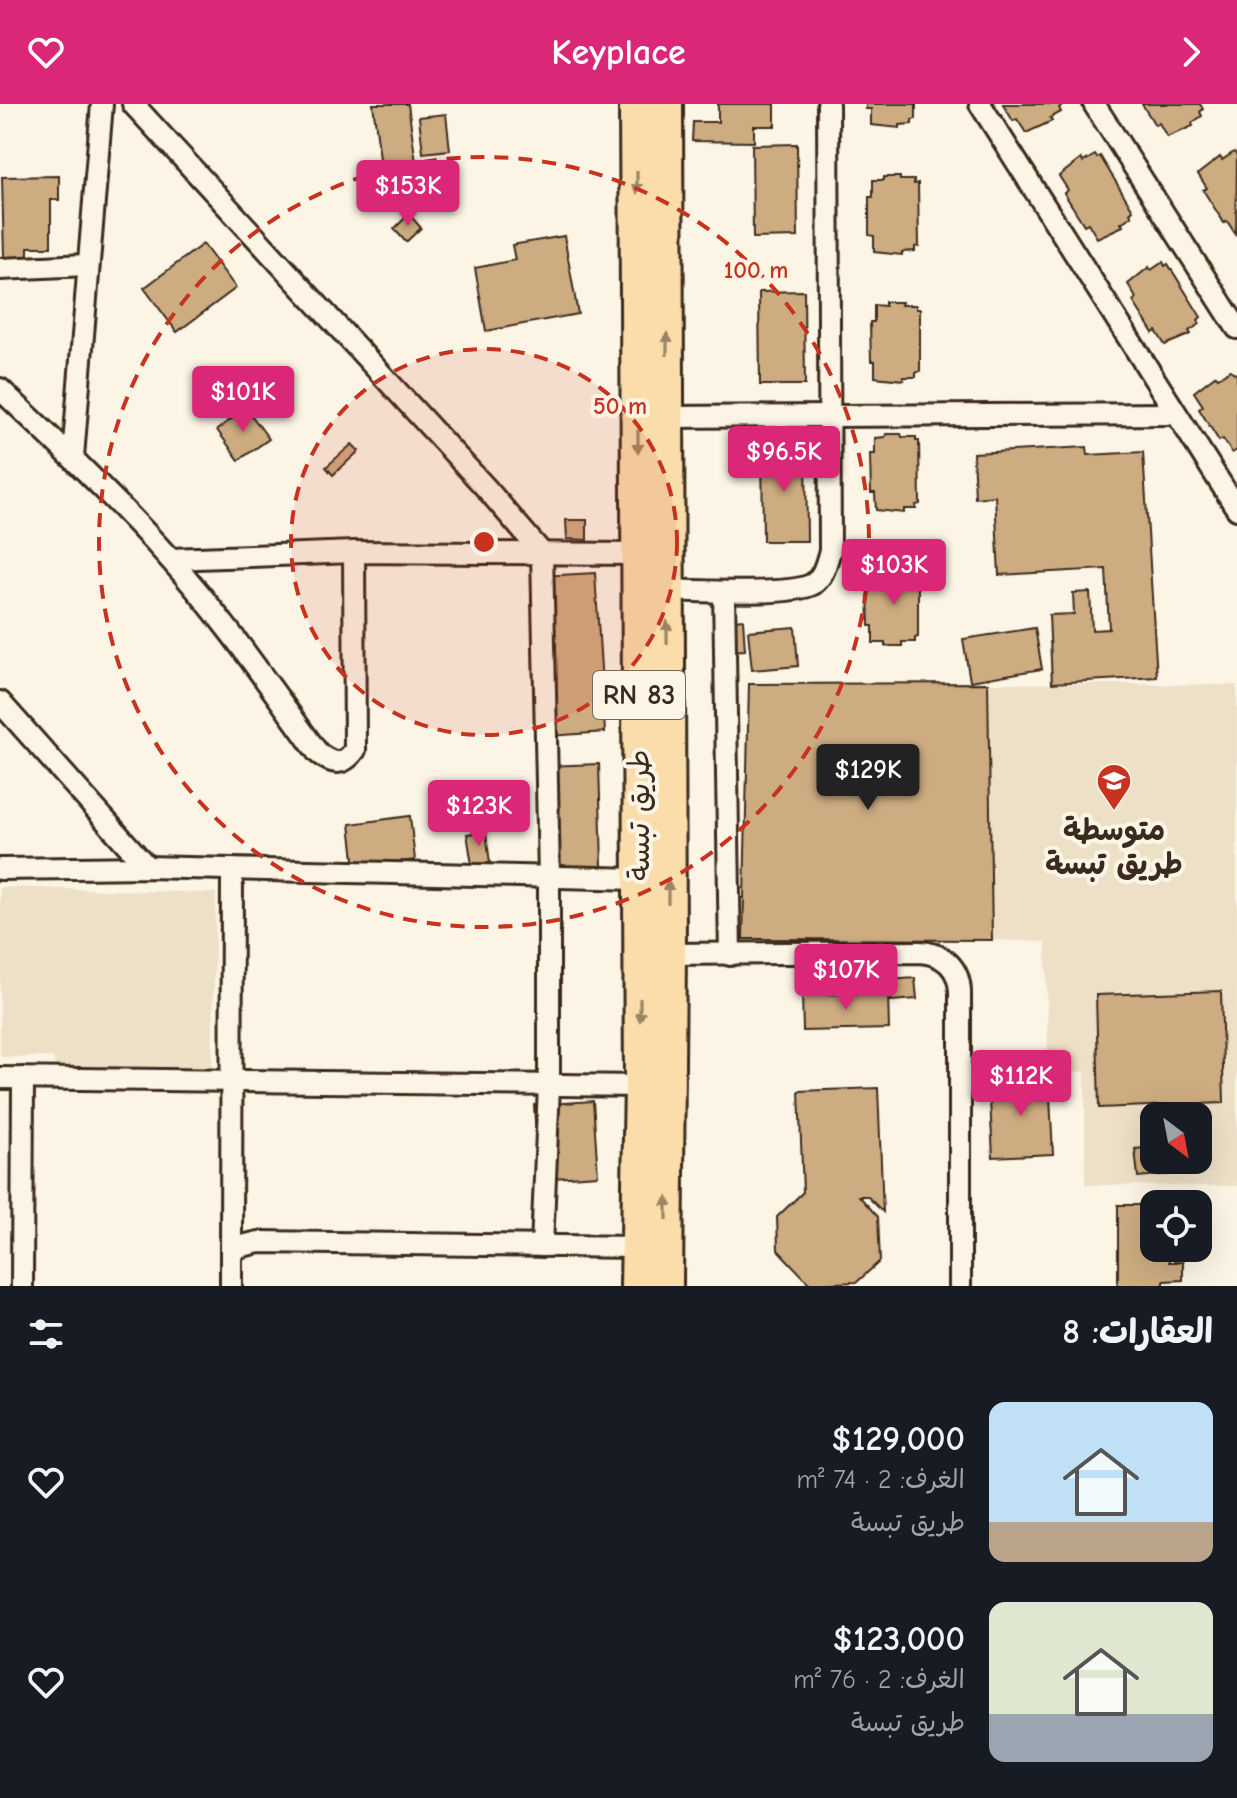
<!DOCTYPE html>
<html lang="ar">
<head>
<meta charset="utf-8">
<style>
	body { margin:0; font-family:"Comic Neue","Playpen Sans Arabic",sans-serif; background:#242831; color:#f1f3f6; direction:rtl; height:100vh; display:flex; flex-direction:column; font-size:30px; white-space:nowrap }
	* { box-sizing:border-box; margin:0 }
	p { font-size:26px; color:#9ea1a6 }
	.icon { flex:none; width:44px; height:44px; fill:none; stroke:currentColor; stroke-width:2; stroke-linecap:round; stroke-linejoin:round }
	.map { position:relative; height:1182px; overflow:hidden; direction:ltr }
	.sheet { display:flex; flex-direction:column; background:#171b24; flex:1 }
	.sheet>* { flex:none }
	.needle { width:52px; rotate:148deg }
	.tools { position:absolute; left:1140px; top:998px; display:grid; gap:16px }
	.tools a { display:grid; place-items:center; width:72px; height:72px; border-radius:16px; background:#171b24; box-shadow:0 8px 32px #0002; font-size:40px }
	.price { position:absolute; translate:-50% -68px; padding:0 18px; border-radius:8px; background:#db2777; color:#fff; font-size:26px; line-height:52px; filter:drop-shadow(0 2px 4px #0008) }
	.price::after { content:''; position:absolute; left:50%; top:48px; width:24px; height:18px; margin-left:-12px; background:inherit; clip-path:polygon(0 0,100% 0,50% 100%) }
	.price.active { background:#222; color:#fff }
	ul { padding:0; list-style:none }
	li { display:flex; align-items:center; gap:24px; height:200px; padding:0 24px }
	li span { display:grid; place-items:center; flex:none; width:224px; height:160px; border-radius:16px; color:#555 }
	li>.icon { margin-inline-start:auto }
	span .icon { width:96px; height:96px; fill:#fffc; stroke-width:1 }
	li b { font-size:34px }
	h2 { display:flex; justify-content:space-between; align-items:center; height:96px; padding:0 24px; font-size:34px }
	header { display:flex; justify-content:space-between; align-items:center; height:104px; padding:0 24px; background:#db2777; color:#fff; font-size:36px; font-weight:600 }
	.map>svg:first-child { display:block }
	.built { fill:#eedfc7; fill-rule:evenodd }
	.building { fill:#ceac81; stroke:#3b2a1e; stroke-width:2 }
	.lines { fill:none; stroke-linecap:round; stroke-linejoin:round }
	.street-casing { stroke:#3b2a1e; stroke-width:26 }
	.primary-casing { stroke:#3b2a1e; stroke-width:38 }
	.street { stroke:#fcf5e5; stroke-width:20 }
	.primary { stroke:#faddab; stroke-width:32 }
	.oneway { fill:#9a8464 }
	.ring { fill:none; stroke:#c8321e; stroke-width:4; stroke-dasharray:14 10 }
	.labels { text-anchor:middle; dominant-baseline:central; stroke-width:8; stroke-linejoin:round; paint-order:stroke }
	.shield { fill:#fcf5e5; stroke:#75675a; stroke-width:2 }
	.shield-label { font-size:28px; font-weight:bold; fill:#3b2a1e }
	.street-label { font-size:30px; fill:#3b2a1e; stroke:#fcf5e5 }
	.poi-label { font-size:30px; font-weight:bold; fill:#3b2a1e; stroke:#fcf5e5 }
	.centre { fill:#c8321e; stroke:#fcf5e5; stroke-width:4 }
	.ring-label { font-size:24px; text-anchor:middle; font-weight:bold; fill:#c8321e; stroke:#fcf5e5; stroke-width:8; stroke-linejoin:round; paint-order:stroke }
</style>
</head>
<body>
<header><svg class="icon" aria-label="forward" viewBox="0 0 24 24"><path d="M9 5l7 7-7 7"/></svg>Keyplace<svg class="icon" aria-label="heart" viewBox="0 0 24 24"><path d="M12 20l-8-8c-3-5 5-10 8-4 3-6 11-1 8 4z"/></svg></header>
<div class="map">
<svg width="1237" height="1182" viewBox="0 0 1237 1182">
	<rect width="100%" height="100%" fill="#fcf5e5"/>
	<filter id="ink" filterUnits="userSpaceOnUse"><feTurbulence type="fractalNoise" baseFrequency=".0125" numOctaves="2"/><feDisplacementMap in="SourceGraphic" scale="16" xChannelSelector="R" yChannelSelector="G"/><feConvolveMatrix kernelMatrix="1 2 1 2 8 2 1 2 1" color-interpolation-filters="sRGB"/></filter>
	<g filter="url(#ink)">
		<g class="built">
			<path d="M988,579L1237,581V1082L1085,1081V968L1048,966L1046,838L992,836ZM1154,1012H1198V1056H1154Z"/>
			<polygon points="0,783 216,789 212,968 56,966 53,953 0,953"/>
		</g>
		<g class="building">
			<polygon points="373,0 408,0 416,59 381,63"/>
			<polygon points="718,0 775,0 775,22 754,22 754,38 692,37 693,18 718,18"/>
			<polygon points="866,0 916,0 916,15 912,16 912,20 900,21 900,24 871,21 871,5 866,5"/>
			<polygon points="1003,0 1061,0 1062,1 1059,4 1061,8 1050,14 1052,17 1026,29 1017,15 1013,17"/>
			<polygon points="1142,0 1200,0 1203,5 1200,8 1202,12 1192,19 1193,22 1167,33 1159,19 1155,21"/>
			<polygon points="446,10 450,46 423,49 419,13"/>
			<polygon points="797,40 798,133 753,134 752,41"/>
			<polygon points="1234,48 1237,51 1236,131 1227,117 1224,119 1203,86 1207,84 1198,70 1220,53 1222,56"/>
			<polygon points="1095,51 1097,54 1100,52 1133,106 1130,109 1132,112 1121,119 1123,122 1097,134 1088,119 1084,121 1064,89 1068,86 1059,72 1081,55 1083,58"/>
			<polygon points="59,72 59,96 51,96 51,143 28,143 28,153 4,154 2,73"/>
			<polygon points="884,73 900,73 900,76 914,76 914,80 918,79 919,142 915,143 915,147 902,148 902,151 874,148 874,132 869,131 869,93 873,93 873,76 884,76"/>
			<polygon points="409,110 421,124 406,138 394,125"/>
			<polygon points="564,132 578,210 486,227 475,164 515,156 512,141"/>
			<polygon points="203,140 236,184 177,228 144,184"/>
			<polygon points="1163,158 1165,162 1168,160 1201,213 1198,216 1200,220 1189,227 1191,230 1165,241 1156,227 1153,229 1133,197 1136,194 1128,180 1149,163 1151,166"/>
			<polygon points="804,187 805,281 760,281 759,188"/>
			<polygon points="885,198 902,198 901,201 916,201 916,205 920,205 920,267 916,269 916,273 903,273 904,276 875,273 875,257 871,257 870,218 874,218 874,201 885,202"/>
			<polygon points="1230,266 1237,271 1237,346 1232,349 1223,335 1219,337 1199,305 1203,302 1194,288 1216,271 1218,274"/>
			<polygon points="246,304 269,335 239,356 217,326"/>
			<polygon points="886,330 901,330 902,333 916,333 916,337 919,337 920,400 916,401 916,405 904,405 904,409 876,406 875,389 871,389 870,350 875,350 875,334 885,333"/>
			<polygon points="352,340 359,347 333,371 326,363"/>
			<polygon points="1087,343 1088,351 1143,348 1157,573 1052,579 1049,511 1074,510 1073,489 1090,488 1092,526 1109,525 1106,465 999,471 995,392 975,394 973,349"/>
			<polygon points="762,344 806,344 807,437 763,437"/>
			<polygon points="566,416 587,416 587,436 567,435"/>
			<polygon points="900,463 900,467 914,466 914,470 918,470 918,533 915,534 915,538 902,538 902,542 885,542 885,539 873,539 873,522 869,522 868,484 873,484 873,467"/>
			<polygon points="595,469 605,628 550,632 541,472"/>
			<polygon points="743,515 745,546 728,547 725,517"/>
			<polygon points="795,523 798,562 752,566 748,527"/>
			<polygon points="1035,524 1042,565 970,577 963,535"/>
			<polygon points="988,579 992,836 743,835 749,580"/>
			<polygon points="599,660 602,762 547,764 544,662"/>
			<polygon points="410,712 415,756 355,764 350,720"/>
			<polygon points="486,728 490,759 472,761 467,730"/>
			<polygon points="915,874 917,895 891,897 889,876"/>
			<polygon points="1221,887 1224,999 1099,1004 1096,891"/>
			<polygon points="888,889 889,925 803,927 802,891"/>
			<polygon points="1049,974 1053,1050 993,1053 989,977"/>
			<polygon points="878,984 883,1108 867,1092 859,1092 878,1113 880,1157 857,1178 810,1180 778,1146 777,1113 803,1088 799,987"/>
			<polygon points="593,997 598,1071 538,1075 534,1001"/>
			<polygon points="1154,1043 1154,1056 1193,1056 1193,1068 1138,1073 1135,1045"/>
			<polygon points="1118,1101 1154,1101 1154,1144 1169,1144 1169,1158 1183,1158 1183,1176 1164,1177 1164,1182 1118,1182"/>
		</g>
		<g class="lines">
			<defs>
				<g id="street">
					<polyline points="133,0 486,384 542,449 549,772 549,982 542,1142"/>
					<polyline points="980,0 1237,405"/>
					<polyline points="1094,0 1237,224"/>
					<polyline points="0,165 87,161"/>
					<path d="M0,285C58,340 116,395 169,454C224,515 270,583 318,649C333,661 343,662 355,646L354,448"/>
					<polyline points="667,313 1175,310"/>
					<polyline points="73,353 102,0"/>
					<polyline points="170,455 354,448 639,450"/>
					<path d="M667,486C695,487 792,492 813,480C824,472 826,459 830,447L828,0"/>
					<polyline points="724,488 730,851"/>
					<polyline points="0,598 147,763"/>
					<polyline points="0,765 147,763 639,775"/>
					<path d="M660,850L920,848C945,850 959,864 960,888V1182"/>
					<polyline points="0,974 641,982"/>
					<polyline points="231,1150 232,765"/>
					<polyline points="22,1182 23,974"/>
					<polyline points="231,1182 231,1150 238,1143 259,1138 638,1143"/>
				</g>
				<g id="primary">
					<polyline points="636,0 641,982 637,1182"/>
					<polyline points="666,0 669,850 666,1182"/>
				</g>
			</defs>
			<use href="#street" class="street-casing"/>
			<use href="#primary" class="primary-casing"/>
			<use href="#street" class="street"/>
			<use href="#primary" class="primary"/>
		</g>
		<defs><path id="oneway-solid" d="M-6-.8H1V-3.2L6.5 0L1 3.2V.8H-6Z" transform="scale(2)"/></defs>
		<g class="oneway">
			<use href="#oneway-solid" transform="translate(637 78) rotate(90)"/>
			<use href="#oneway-solid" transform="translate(667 240) rotate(-90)"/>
			<use href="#oneway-solid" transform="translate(638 338) rotate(90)"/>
			<use href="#oneway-solid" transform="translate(667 528) rotate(-90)"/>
			<use href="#oneway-solid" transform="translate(668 788) rotate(-90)"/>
			<use href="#oneway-solid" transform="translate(640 906) rotate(90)"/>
			<use href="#oneway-solid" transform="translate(667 1104) rotate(-90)"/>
		</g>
	</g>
	<circle cx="484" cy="438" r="193" fill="#c8321e" fill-opacity=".12"/>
	<g class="ring">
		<circle cx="484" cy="438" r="193"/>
		<circle cx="484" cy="438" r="385"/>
	</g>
	<defs>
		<symbol id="school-pin" viewBox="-11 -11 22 30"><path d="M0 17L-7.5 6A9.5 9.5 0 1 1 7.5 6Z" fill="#c8321e" stroke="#fcf5e5"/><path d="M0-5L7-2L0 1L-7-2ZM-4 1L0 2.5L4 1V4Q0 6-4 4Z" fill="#fff"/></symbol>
	</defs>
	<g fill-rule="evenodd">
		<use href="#school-pin" x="1094" y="657" width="40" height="54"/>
	</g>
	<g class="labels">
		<rect class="shield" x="593" y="567" width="92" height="48" rx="6"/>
		<g class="shield-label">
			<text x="639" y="591">RN 83</text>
		</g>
		<g class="street-label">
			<text transform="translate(639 711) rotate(-90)">طريق تبسة</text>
		</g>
		<g class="poi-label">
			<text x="1114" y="726">متوسطة<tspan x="1114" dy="34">طريق تبسة</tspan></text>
		</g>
	</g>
	<circle cx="484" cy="438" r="12" class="centre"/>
	<g class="ring-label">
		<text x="756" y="174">100 m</text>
		<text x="620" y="310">50 m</text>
	</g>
</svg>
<div class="tools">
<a><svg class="needle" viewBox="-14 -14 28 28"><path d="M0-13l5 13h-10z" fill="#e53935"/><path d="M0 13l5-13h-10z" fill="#9ea1a6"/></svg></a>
<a><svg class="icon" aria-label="locate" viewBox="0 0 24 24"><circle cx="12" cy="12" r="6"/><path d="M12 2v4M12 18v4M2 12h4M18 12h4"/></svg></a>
</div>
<b class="price" style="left:408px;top:124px">$153K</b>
<b class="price" style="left:243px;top:330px">$101K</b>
<b class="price" style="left:784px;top:390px">$96.5K</b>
<b class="price" style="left:894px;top:503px">$103K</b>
<b class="price active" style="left:868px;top:708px">$129K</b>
<b class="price" style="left:479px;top:744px">$123K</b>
<b class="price" style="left:846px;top:908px">$107K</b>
<b class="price" style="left:1021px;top:1014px">$112K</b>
</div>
<section class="sheet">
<h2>العقارات: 8<svg class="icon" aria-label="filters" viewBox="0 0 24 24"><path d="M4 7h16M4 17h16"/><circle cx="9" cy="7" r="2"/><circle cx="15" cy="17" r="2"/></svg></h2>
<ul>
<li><span style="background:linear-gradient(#bfe0f5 75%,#b9a48a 0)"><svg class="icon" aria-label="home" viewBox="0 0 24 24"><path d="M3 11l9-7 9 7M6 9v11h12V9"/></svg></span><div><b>$129,000</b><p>الغرف: 2 · 74 m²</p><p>طريق تبسة</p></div><svg class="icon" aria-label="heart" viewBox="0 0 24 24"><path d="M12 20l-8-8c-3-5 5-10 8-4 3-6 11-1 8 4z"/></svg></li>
<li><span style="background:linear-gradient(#dfe7d0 70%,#9aa5b1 0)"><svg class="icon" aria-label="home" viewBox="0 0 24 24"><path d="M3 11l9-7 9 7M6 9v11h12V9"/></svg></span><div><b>$123,000</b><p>الغرف: 2 · 76 m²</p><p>طريق تبسة</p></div><svg class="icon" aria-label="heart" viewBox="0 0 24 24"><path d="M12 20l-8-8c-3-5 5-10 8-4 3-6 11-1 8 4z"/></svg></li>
</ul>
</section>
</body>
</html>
